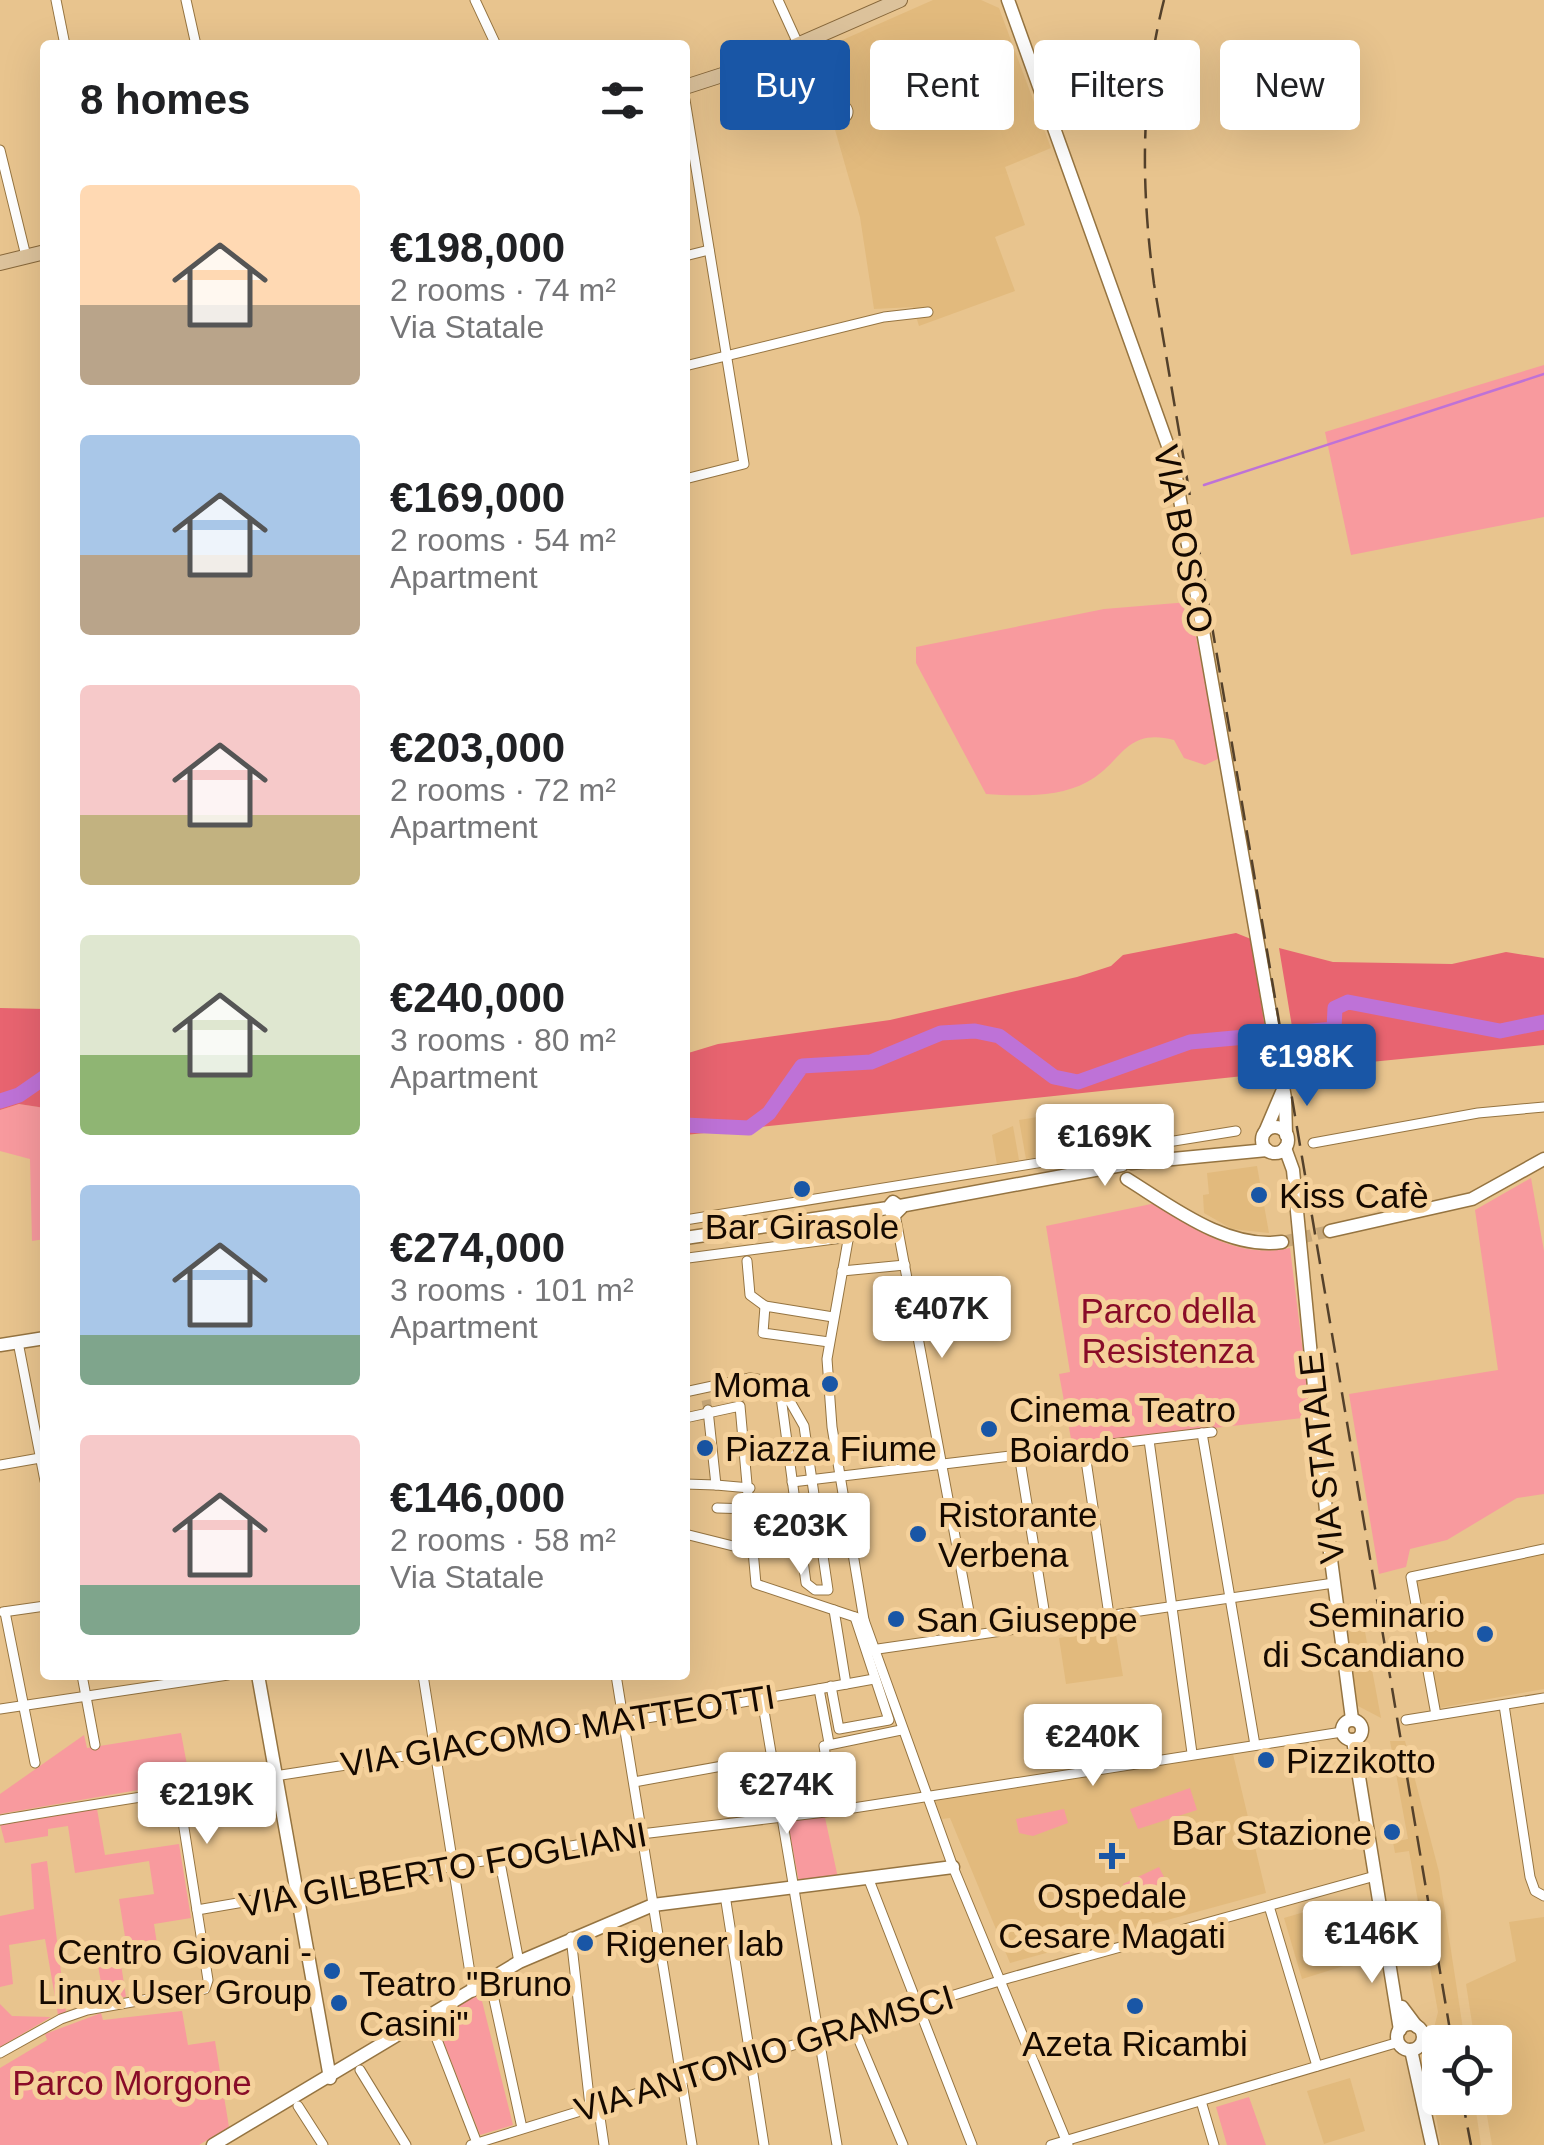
<!DOCTYPE html>
<html lang="en">
<head>
<meta charset="utf-8">
<style>
	body { margin:0; font-family:Arial,sans-serif; background:#f2f2f2; color:#202124; height:100vh; display:flex; flex-direction:column; font-size:38px; white-space:nowrap }
	* { box-sizing:border-box; margin:0 }
	p { font-size:32px; color:#757577 }
	.icon { flex:none; width:55px; height:55px; fill:none; stroke:currentColor; stroke-width:2; stroke-linecap:round; stroke-linejoin:round }
	.map { position:relative; flex:1; overflow:hidden }
	.panel { position:absolute; left:40px; top:40px; width:650px; height:1640px; display:flex; flex-direction:column; background:#fff; border-radius:10px; box-shadow:0 10px 40px #0002 }
	.panel>* { flex:none }
	.top-card { position:absolute; left:720px; top:40px; width:672px; height:90px; display:flex; gap:20px }
	.controls { position:absolute; left:1422px; top:2025px; display:grid; gap:20px }
	.controls a { display:grid; place-items:center; width:90px; height:90px; border-radius:10px; background:#fff; box-shadow:0 10px 40px #0002; font-size:50px }
	.price { position:absolute; translate:-50% -85px; padding:0 22px; border-radius:10px; background:#fff; color:#222; font-size:32px; line-height:65px; filter:drop-shadow(0 2px 5px #0008) }
	.price::after { content:''; position:absolute; left:50%; top:60px; width:30px; height:22px; margin-left:-15px; background:inherit; clip-path:polygon(0 0,100% 0,50% 100%) }
	.price.current { background:#1956a6; color:#fff }
	ul { padding:0; list-style:none }
	li { display:flex; align-items:center; gap:30px; height:250px; padding:0 40px }
	li span { display:grid; place-items:center; flex:none; width:280px; height:200px; border-radius:10px; color:#555 }
	li>.icon { margin-inline-start:auto }
	span .icon { width:120px; height:120px; fill:#fffc; stroke-width:1 }
	li b { font-size:42px }
	h2 { display:flex; justify-content:space-between; align-items:center; height:120px; padding:0 40px; font-size:42px }
	.tag { padding:0 35px; border-radius:10px; background:#fff; box-shadow:0 10px 40px #0002; font-size:35px; line-height:90px }
	.tag.current { background:#1956a6; color:#fff }
	.map>svg:first-child { display:block }
	.built { fill:#e2ba7d }
	.green { fill:#f89a9e }
	.forest { fill:#e86470 }
	.lines { fill:none; stroke-linecap:round; stroke-linejoin:round }
	.stream { stroke:#be72d7; stroke-width:2.5 }
	.river { stroke:#be72d7; stroke-width:15 }
	.street-tunnel { stroke:#c8a879; stroke-width:9; stroke-dasharray:9 4.5; stroke-linecap:butt }
	.secondary-tunnel { stroke:#c8a879; stroke-width:12; stroke-dasharray:12 6; stroke-linecap:butt }
	.street-casing { stroke:#957441; stroke-width:11 }
	.secondary-casing { stroke:#957441; stroke-width:15 }
	.primary-casing { stroke:#87673a; stroke-width:16 }
	.street { stroke:#fff; stroke-width:9 }
	.secondary { stroke:#fff; stroke-width:12 }
	.primary { stroke:#dcc29b; stroke-width:14 }
	.rail { stroke:#54412b; stroke-width:2.5; stroke-dasharray:20 10; stroke-linecap:butt }
	.poi-dot { fill:#1956a6; stroke:#f5d19b; stroke-width:4 }
	.labels { text-anchor:middle; dominant-baseline:central; stroke-width:10; stroke-linejoin:round; paint-order:stroke }
	.street-label { font-size:35px; fill:#150900; stroke:#f5d19b }
	.poi-label { font-size:35px; fill:#150900; stroke:#f5d19b; text-anchor:start }
	.park-label { font-size:35px; fill:#890c28; stroke:#f5d19b }
</style>
</head>
<body>
<div class="map">
<svg width="1544" height="2145" viewBox="0 0 1544 2145">
	<rect width="100%" height="100%" fill="#e8c48e"/>
	<g class="built">
		<polygon points="933,0 981,0 999,8 1051,148 1005,167 1025,225 995,237 1015,291 919,326 913,307 874,309 860,217 813,53"/>
		<polygon points="1050,1115 1057,1154 1026,1159 1019,1120"/>
		<polygon points="1013,1126 1019,1160 997,1165 992,1135"/>
		<polygon points="1257,1166 1269,1233 1232,1229 1204,1213 1203,1195 1209,1194 1207,1173"/>
		<polygon points="1544,1553 1544,1689 1439,1708 1416,1578"/>
		<polygon points="1363,1621 1381,1718 1358,1706 1345,1624"/>
		<polygon points="1115,1629 1123,1676 1066,1684 1059,1638"/>
		<polygon points="1390,1741 1405,1741 1439,1872 1465,2042 1440,2042 1440,2098 1474,2098 1481,2145 1441,2145 1426,2060 1438,2012 1409,1851 1395,1853 1393,1842 1408,1839"/>
		<polygon points="1233,1754 1266,1893 1010,1963 950,1818 942,1819 935,1801"/>
		<polygon points="1328,1905 1347,1965 1302,1979 1284,1918"/>
		<polygon points="1544,1917 1544,2145 1492,2145 1484,2098 1495,2098 1495,2042 1475,2042 1466,1984 1516,1961 1509,1922"/>
		<polygon points="1350,2078 1365,2131 1324,2144 1307,2091"/>
	</g>
	<g class="green">
		<polygon points="1544,365 1544,517 1351,555 1325,432"/>
		<path d="M1189,602L1220,758L1205,765L1184,758L1174,740C1124,727 1122,764 1087,782C1058,798 1017,796 986,794L916,663V647L1104,609Z"/>
		<polygon points="19,1104 45,1108 45,1239 32,1241 30,1159 0,1151 0,1110"/>
		<polygon points="1531,1178 1544,1251 1544,1494 1517,1498 1447,1540 1410,1549 1406,1567 1379,1574 1349,1394 1498,1370 1475,1210"/>
		<path d="M1156,1203C1198,1232 1238,1259 1290,1248L1311,1417L1072,1444L1059,1374L1070,1372L1046,1226Z"/>
		<polygon points="181,1733 190,1781 0,1814 0,1794 84,1735 87,1748"/>
		<polygon points="1190,1788 1197,1810 1138,1829 1130,1809"/>
		<polygon points="97,1809 105,1855 179,1844 191,1918 154,1924 159,1957 121,1964 126,1997 104,2000 95,1948 126,1943 119,1899 154,1894 149,1861 75,1873 68,1826 48,1829 48,1836 5,1843 0,1824"/>
		<polygon points="1064,1809 1068,1823 1033,1836 1019,1833 1016,1819"/>
		<polygon points="824,1813 838,1878 799,1882 787,1819"/>
		<polygon points="47,1861 66,2012 58,2015 45,1939 9,1945 13,1984 0,1987 0,1916 34,1909 31,1864"/>
		<polygon points="1159,1867 1165,1879 1156,1885 1159,1898 1130,1907 1123,1884"/>
		<polygon points="480,1993 513,2125 480,2135 435,2020"/>
		<polygon points="0,2004 12,2016 51,2017 0,2047"/>
		<polygon points="182,2011 188,2045 215,2041 229,2127 199,2145 0,2145 0,2068 47,2040 45,2034 101,2013 103,2020"/>
		<polygon points="1249,2097 1266,2145 1227,2145 1216,2107"/>
	</g>
	<g class="forest">
		<polygon points="1236,933 1251,939 1272,1073 685,1135 685,1054 718,1044 890,1020 1077,977 1111,966 1123,955"/>
		<polygon points="1279,948 1333,962 1452,964 1506,952 1544,958 1544,1045 1299,1069"/>
		<polygon points="0,1008 45,1009 45,1108 19,1104 0,1110"/>
	</g>
	<g class="lines">
		<polyline class="stream" points="1204,485 1544,374"/>
		<g class="river">
			<polyline points="0,1101 19,1095 45,1077"/>
			<polyline points="685,1125 749,1128 769,1113 802,1066 871,1062 941,1033 975,1031 999,1036 1054,1077 1078,1082 1190,1042 1334,1029 1335,1008 1348,1002 1500,1031 1544,1022"/>
		</g>
		<g class="street-tunnel">
			<polyline points="738,1395 740,1406"/>
			<polyline points="706,1400 708,1410"/>
		</g>
		<polyline class="secondary-tunnel" points="1282,1242 1330,1231"/>
		<defs>
			<g id="street">
				<polyline points="56,0 65,45"/>
				<polyline points="186,0 196,45"/>
				<polyline points="475,0 496,45"/>
				<polyline points="778,0 799,46"/>
				<polyline points="819,36 839,105"/>
				<polyline points="685,100 744,464 685,479"/>
				<circle cx="841" cy="112" r="7"/>
				<polyline points="0,150 26,256"/>
				<polyline points="685,256 709,250"/>
				<polyline points="685,366 884,317 928,312"/>
				<polyline points="1313,1143 1478,1113 1544,1107"/>
				<polyline points="853,1212 827,1359 832,1427 864,1620 953,1867 1068,2145"/>
				<polyline points="895,1214 973,1633"/>
				<polyline points="685,1220 1236,1131"/>
				<polyline points="688,1258 850,1237"/>
				<polyline points="747,1261 750,1295 765,1306"/>
				<polyline points="842,1271 905,1265"/>
				<polyline points="18,1342 45,1481"/>
				<polyline points="829,1342 763,1333 765,1306 833,1317"/>
				<polygon points="779,1382 804,1426 828,1590 815,1590 806,1583"/>
				<polyline points="685,1392 750,1378 779,1382"/>
				<polyline points="685,1418 740,1406 756,1584 864,1620"/>
				<polyline points="1202,1433 1255,1745"/>
				<polyline points="1149,1440 1192,1753"/>
				<polyline points="1084,1447 1109,1615"/>
				<polyline points="1019,1454 1046,1622"/>
				<polyline points="0,1465 40,1458"/>
				<polyline points="792,1482 1212,1432"/>
				<polyline points="685,1484 716,1485 708,1410"/>
				<polyline points="716,1485 750,1488"/>
				<polyline points="717,1508 752,1509"/>
				<polyline points="685,1534 753,1551"/>
				<polyline points="834,1610 846,1684"/>
				<polyline points="3,1612 45,1606"/>
				<polyline points="5,1612 35,1763"/>
				<polyline points="871,1650 1334,1583"/>
				<polyline points="82,1675 95,1745"/>
				<polyline points="423,1675 473,1992"/>
				<polyline points="616,1675 692,2145"/>
				<polyline points="831,1686 839,1729 889,1720 855,1617"/>
				<polyline points="819,1689 829,1743"/>
				<polyline points="762,1699 837,2145"/>
				<polyline points="1504,1705 1530,1877 1535,1891 1544,1896"/>
				<polyline points="0,1709 228,1675"/>
				<polyline points="1436,1715 1411,1577 1544,1549"/>
				<polyline points="1406,1720 1544,1698"/>
				<polyline points="634,1782 772,1757"/>
				<polyline points="834,1811 824,1746 901,1730"/>
				<path d="M0,1820C291,1771 584,1732 874,1679"/>
				<polyline points="499,1857 519,1962"/>
				<polyline points="869,1880 972,2145"/>
				<polyline points="725,1895 764,2145"/>
				<polyline points="1269,1906 1317,2066"/>
				<polyline points="197,1910 641,1834 834,1811 1342,1732"/>
				<polyline points="571,1937 590,2106"/>
				<polyline points="490,1981 522,2128"/>
				<polyline points="429,2019 477,2143"/>
				<polyline points="853,2026 903,2145"/>
				<polyline points="0,2053 61,2019 87,2010 205,1989 208,1980 178,1790"/>
				<polyline points="360,2070 406,2145"/>
				<polyline points="1201,2101 1214,2145"/>
				<polyline points="598,2104 604,2145"/>
				<polyline points="298,2106 323,2145"/>
				<polyline points="471,2145 1009,1978 1375,1876"/>
				<polyline points="1051,2145 1399,2042"/>
			</g>
			<g id="secondary">
				<polyline points="1008,0 1173,460 1285,1098 1286,1135"/>
				<circle cx="1275" cy="1140" r="13"/>
				<polyline points="1265,1132 1282,1092"/>
				<polyline points="1285,1148 1293,1170 1330,1552 1352,1719"/>
				<polyline points="1131,1163 1267,1150"/>
				<path d="M1127,1179C1172,1207 1227,1250 1282,1242"/>
				<polyline points="900,1206 1122,1165"/>
				<polyline points="1330,1231 1472,1199 1544,1159"/>
				<polyline points="685,1238 888,1208 893,1202 901,1208 894,1215 888,1208"/>
				<polyline points="0,1345 45,1338"/>
				<polyline points="258,1675 330,2078"/>
				<circle cx="1352" cy="1730" r="10"/>
				<polyline points="1353,1740 1400,2030"/>
				<polyline points="1402,2007 1417,2027"/>
				<circle cx="1410" cy="2037" r="13"/>
				<polyline points="1411,2050 1432,2145"/>
				<polyline points="213,2145 519,1962 653,1905 953,1867"/>
			</g>
			<g id="primary">
				<polyline points="685,87 747,67 900,0"/>
				<polyline points="0,263 45,252"/>
			</g>
		</defs>
		<use href="#street" class="street-casing"/>
		<use href="#secondary" class="secondary-casing"/>
		<use href="#primary" class="primary-casing"/>
		<use href="#street" class="street"/>
		<use href="#secondary" class="secondary"/>
		<use href="#primary" class="primary"/>
		<g class="rail">
			<path d="M1164,0C1140,94 1141,188 1154,284L1452,2042"/>
			<polyline points="1462,2098 1471,2145"/>
		</g>
	</g>
	<g class="poi-dot">
		<circle cx="802" cy="1189" r="10"/>
		<circle cx="1259" cy="1195" r="10"/>
		<circle cx="830" cy="1384" r="10"/>
		<circle cx="989" cy="1429" r="10"/>
		<circle cx="705" cy="1448" r="10"/>
		<circle cx="918" cy="1534" r="10"/>
		<circle cx="896" cy="1619" r="10"/>
		<circle cx="1485" cy="1634" r="10"/>
		<circle cx="1266" cy="1760" r="10"/>
		<circle cx="1392" cy="1832" r="10"/>
		<path d="M1107 1841h10v10h10v10h-10v10h-10v-10h-10v-10h10z"/>
		<circle cx="585" cy="1943" r="10"/>
		<circle cx="332" cy="1971" r="10"/>
		<circle cx="339" cy="2003" r="10"/>
		<circle cx="1135" cy="2006" r="10"/>
	</g>
	<g class="labels">
		<g class="street-label">
			<text transform="translate(1184 539) rotate(79)">VIA BOSCO</text>
			<text transform="translate(1321 1458) rotate(-96)">VIA STATALE</text>
			<text transform="translate(558 1730) rotate(-9)">VIA GIACOMO MATTEOTTI</text>
			<text transform="translate(443 1869) rotate(-10)">VIA GILBERTO FOGLIANI</text>
			<text transform="translate(764 2053) rotate(-17)">VIA ANTONIO GRAMSCI</text>
		</g>
		<g class="poi-label">
			<text x="1279" y="1195">Kiss Cafè</text>
			<text x="802" y="1226" text-anchor="middle">Bar Girasole</text>
			<text x="810" y="1384" text-anchor="end">Moma</text>
			<text x="1009" y="1409">Cinema Teatro<tspan x="1009" dy="40">Boiardo</tspan></text>
			<text x="725" y="1448">Piazza Fiume</text>
			<text x="938" y="1514">Ristorante<tspan x="938" dy="40">Verbena</tspan></text>
			<text x="1465" y="1614" text-anchor="end">Seminario<tspan x="1465" dy="40">di Scandiano</tspan></text>
			<text x="916" y="1619">San Giuseppe</text>
			<text x="1286" y="1760">Pizzikotto</text>
			<text x="1372" y="1832" text-anchor="end">Bar Stazione</text>
			<text x="1112" y="1895" text-anchor="middle">Ospedale<tspan x="1112" dy="40">Cesare Magati</tspan></text>
			<text x="605" y="1943">Rigener lab</text>
			<text x="312" y="1951" text-anchor="end">Centro Giovani -<tspan x="312" dy="40">Linux User Group</tspan></text>
			<text x="359" y="1983">Teatro "Bruno<tspan x="359" dy="40">Casini"</tspan></text>
			<text x="1135" y="2043" text-anchor="middle">Azeta Ricambi</text>
		</g>
		<g class="park-label">
			<text x="1168" y="1310">Parco della<tspan x="1168" dy="40">Resistenza</tspan></text>
			<text x="132" y="2082">Parco Morgone</text>
		</g>
	</g>
</svg>
<div class="controls">
<a><svg class="icon" aria-label="locate" viewBox="0 0 24 24"><circle cx="12" cy="12" r="6"/><path d="M12 2v4M12 18v4M2 12h4M18 12h4"/></svg></a>
</div>
<b class="price current" style="left:1307px;top:1109px">€198K</b>
<b class="price" style="left:1105px;top:1189px">€169K</b>
<b class="price" style="left:942px;top:1361px">€407K</b>
<b class="price" style="left:801px;top:1578px">€203K</b>
<b class="price" style="left:1093px;top:1789px">€240K</b>
<b class="price" style="left:787px;top:1837px">€274K</b>
<b class="price" style="left:207px;top:1847px">€219K</b>
<b class="price" style="left:1372px;top:1986px">€146K</b>
<div class="top-card">
<a class="tag current">Buy</a>
<a class="tag">Rent</a>
<a class="tag">Filters</a>
<a class="tag">New</a>
</div>
<section class="panel">
<h2>8 homes<svg class="icon" aria-label="filters" viewBox="0 0 24 24"><path d="M4 7h16M4 17h16"/><circle cx="9" cy="7" r="2"/><circle cx="15" cy="17" r="2"/></svg></h2>
<ul>
<li><span style="background:linear-gradient(#ffd9b3 60%,#b9a48a 0)"><svg class="icon" aria-label="home" viewBox="0 0 24 24"><path d="M3 11l9-7 9 7M6 9v11h12V9"/></svg></span><div><b>€198,000</b><p>2 rooms · 74 m²</p><p>Via Statale</p></div></li>
<li><span style="background:linear-gradient(#a9c7e8 60%,#b9a48a 0)"><svg class="icon" aria-label="home" viewBox="0 0 24 24"><path d="M3 11l9-7 9 7M6 9v11h12V9"/></svg></span><div><b>€169,000</b><p>2 rooms · 54 m²</p><p>Apartment</p></div></li>
<li><span style="background:linear-gradient(#f6c9c9 65%,#c2b280 0)"><svg class="icon" aria-label="home" viewBox="0 0 24 24"><path d="M3 11l9-7 9 7M6 9v11h12V9"/></svg></span><div><b>€203,000</b><p>2 rooms · 72 m²</p><p>Apartment</p></div></li>
<li><span style="background:linear-gradient(#dfe7d0 60%,#8fb573 0)"><svg class="icon" aria-label="home" viewBox="0 0 24 24"><path d="M3 11l9-7 9 7M6 9v11h12V9"/></svg></span><div><b>€240,000</b><p>3 rooms · 80 m²</p><p>Apartment</p></div></li>
<li><span style="background:linear-gradient(#a9c7e8 75%,#7fa58c 0)"><svg class="icon" aria-label="home" viewBox="0 0 24 24"><path d="M3 11l9-7 9 7M6 9v11h12V9"/></svg></span><div><b>€274,000</b><p>3 rooms · 101 m²</p><p>Apartment</p></div></li>
<li><span style="background:linear-gradient(#f6c9c9 75%,#7fa58c 0)"><svg class="icon" aria-label="home" viewBox="0 0 24 24"><path d="M3 11l9-7 9 7M6 9v11h12V9"/></svg></span><div><b>€146,000</b><p>2 rooms · 58 m²</p><p>Via Statale</p></div></li>
</ul>
</section>
</div>
</body>
</html>
